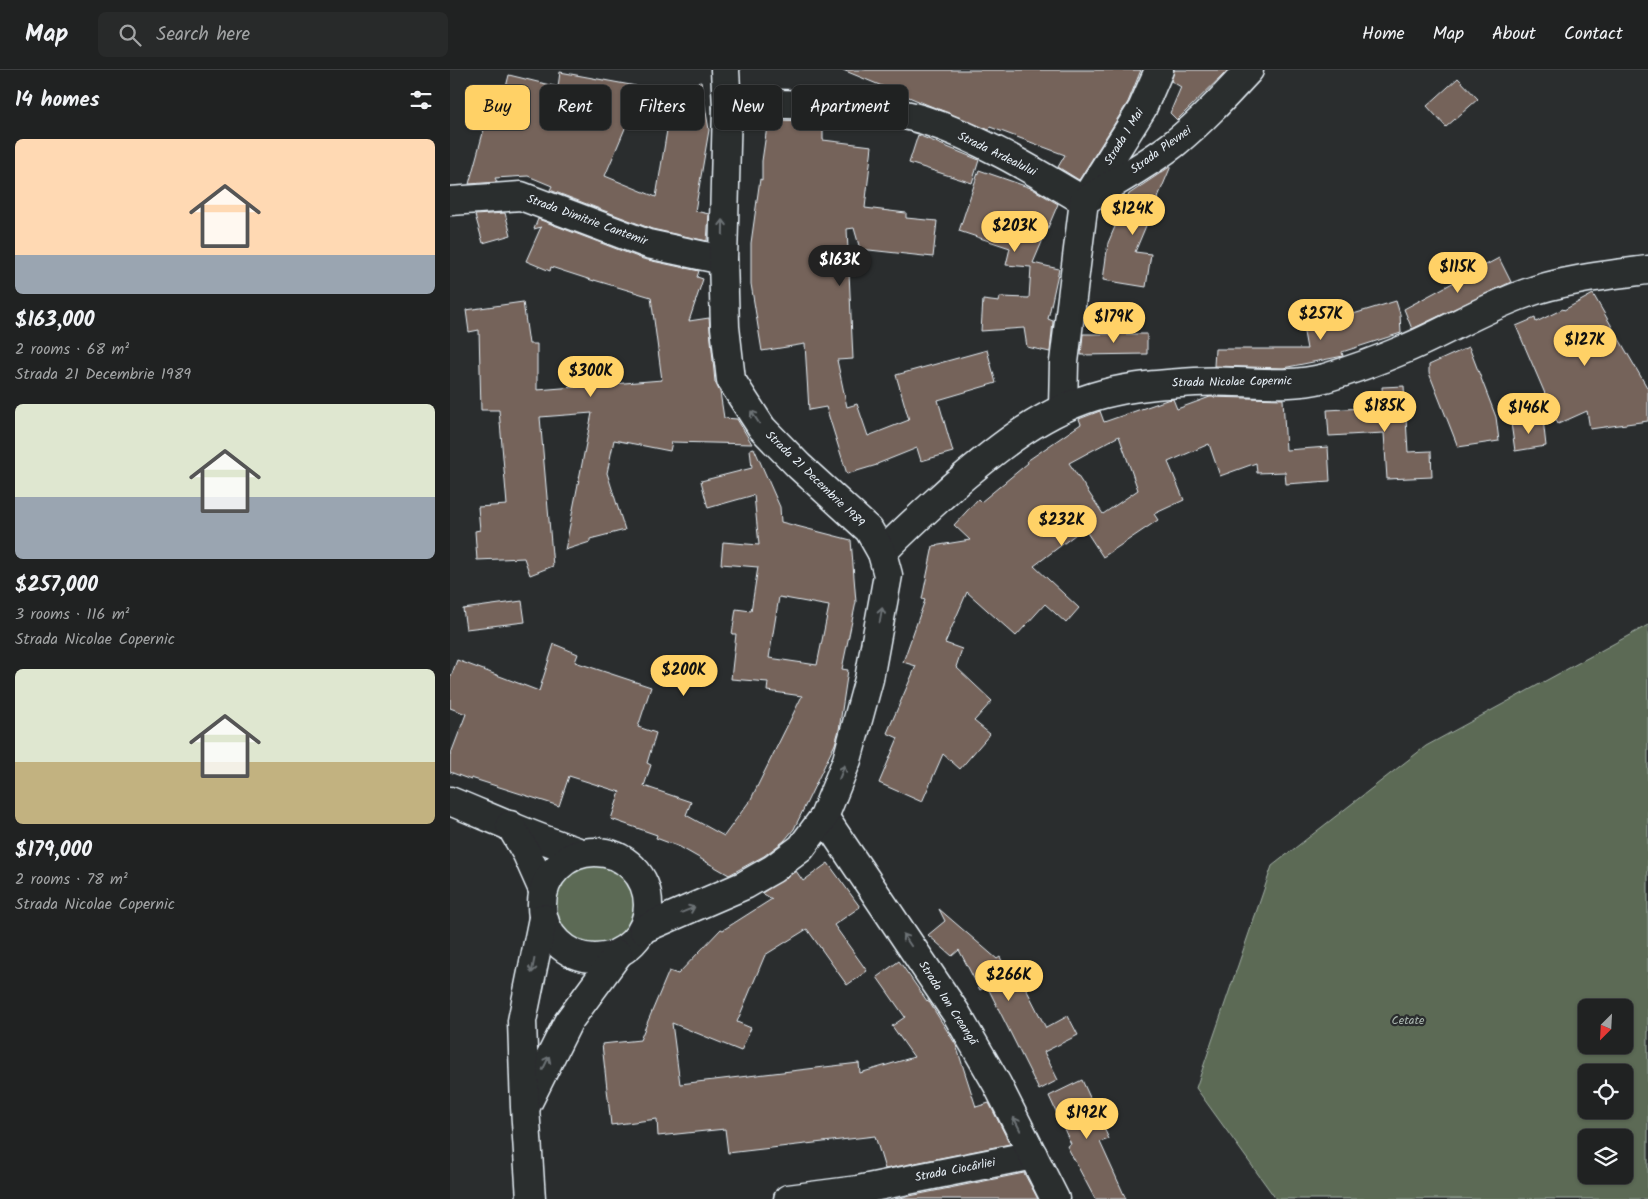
<!DOCTYPE html>
<html lang="en">
<head>
<meta charset="utf-8">
<style>
	body { margin:0; font-family:Kalam,sans-serif; background:#282a2a; color:#f1f3f6; height:100vh; display:flex; flex-direction:column; font-size:19px; white-space:nowrap }
	* { box-sizing:border-box; margin:0 }
	p { font-size:16px; color:#a2a4a5 }
	.icon { flex:none; width:28px; height:28px; fill:none; stroke:currentColor; stroke-width:2; stroke-linecap:round; stroke-linejoin:round }
	.map { position:relative; flex:1; overflow:hidden }
	.details { display:flex; flex-direction:column; background:#202222; width:450px }
	.details>* { flex:none }
	.banner { position:absolute; left:15px; top:15px; width:475px; height:45px; display:flex; gap:10px }
	.needle { width:32px; rotate:204deg }
	.tools { position:absolute; left:1128px; top:929px; display:grid; gap:10px }
	.tools a { display:grid; place-items:center; width:55px; height:55px; border-radius:8px; background:#202222; box-shadow:0 1px 4px #0004,0 0 0 1px #3d3f40; font-size:25px }
	.price { position:absolute; translate:-50% -42px; padding:0 11px; border-radius:18px; background:#ffd166; color:#111; font-size:16px; line-height:32px; filter:drop-shadow(0 1px 2px #0008) }
	.price::after { content:''; position:absolute; left:50%; top:30px; width:15px; height:11px; margin-left:-8px; background:inherit; clip-path:polygon(0 0,100% 0,50% 100%) }
	.price.selected { background:#222; color:#fff }
	ul { padding:0; list-style:none }
	li { display:grid; align-content:center; gap:10px; height:265px; padding:0 15px }
	li span { display:grid; place-items:center; height:155px; border-radius:8px; color:#555 }
	li>.icon { margin-inline-start:auto }
	span .icon { width:90px; height:90px; fill:#fffc; stroke-width:1 }
	li b { font-size:21px }
	h2 { display:flex; justify-content:space-between; align-items:center; height:60px; padding:0 15px; font-size:21px }
	.pill { padding:0 18px; border-radius:8px; background:#202222; box-shadow:0 1px 4px #0004,0 0 0 1px #3d3f40; font-size:18px; line-height:45px }
	.pill.selected { background:#ffd166; color:#111 }
	header { display:flex; align-items:center; gap:30px; box-sizing:border-box; height:70px; padding:0 25px; background:#202222; border-bottom:1px solid #3d3f40 }
	header strong { font-size:24px }
	nav { display:flex; gap:28px; margin-inline-start:auto; font-size:18px }
	.search { width:350px; height:45px; background:#282a2a; display:flex; align-items:center; gap:12px; box-sizing:border-box; padding:0 18px; border-radius:8px; color:#a2a4a5; font-size:19px }
	main { display:flex; flex:1; min-height:0 }
	.map>svg:first-child { display:block }
	.green { fill:#5b6b54; stroke:#a2aea6; fill-rule:evenodd }
	.building { fill:#74635a; stroke:#e8f1f8; fill-rule:evenodd }
	.lines { fill:none; stroke-linecap:round; stroke-linejoin:round }
	.street-casing { stroke:#e8f1f8; stroke-width:31 }
	.secondary-casing { stroke:#e8f1f8; stroke-width:31 }
	.street { stroke:#2a2d2e; stroke-width:28 }
	.secondary { stroke:#2a2d2e; stroke-width:28 }
	.oneway { stroke:#6c7275 }
	.labels { text-anchor:middle; dominant-baseline:central; stroke-width:4.5; stroke-linejoin:round; paint-order:stroke }
	.street-label { font-size:12px; fill:#e8f1f8; stroke:#2a2d2e }
	.park-label { font-size:12px; fill:#a9b5ae; stroke:#2a2d2e }
</style>
</head>
<body>
<header>
<strong>Map</strong>
<div class="search"><svg class="icon" aria-label="search" viewBox="0 0 24 24"><circle cx="10" cy="10" r="6"/><path d="M15 15l6 6"/></svg>Search here</div>
<nav><a>Home</a><a>Map</a><a>About</a><a>Contact</a></nav>
</header>
<main>
<section class="details">
<h2>14 homes<svg class="icon" aria-label="filters" viewBox="0 0 24 24"><path d="M4 7h16M4 17h16"/><circle cx="9" cy="7" r="2"/><circle cx="15" cy="17" r="2"/></svg></h2>
<ul>
<li><span style="background:linear-gradient(#ffd9b3 75%,#9aa5b1 0)"><svg class="icon" aria-label="home" viewBox="0 0 24 24"><path d="M3 11l9-7 9 7M6 9v11h12V9"/></svg></span><div><b>$163,000</b><p>2 rooms · 68 m²</p><p>Strada 21 Decembrie 1989</p></div></li>
<li><span style="background:linear-gradient(#dfe7d0 60%,#9aa5b1 0)"><svg class="icon" aria-label="home" viewBox="0 0 24 24"><path d="M3 11l9-7 9 7M6 9v11h12V9"/></svg></span><div><b>$257,000</b><p>3 rooms · 116 m²</p><p>Strada Nicolae Copernic</p></div></li>
<li><span style="background:linear-gradient(#dfe7d0 60%,#c2b280 0)"><svg class="icon" aria-label="home" viewBox="0 0 24 24"><path d="M3 11l9-7 9 7M6 9v11h12V9"/></svg></span><div><b>$179,000</b><p>2 rooms · 78 m²</p><p>Strada Nicolae Copernic</p></div></li>
</ul>
</section>
<div class="map">
<svg width="1198" height="1129" viewBox="0 0 1198 1129">
	<rect width="100%" height="100%" fill="#2a2d2e"/>
	<filter id="ink" filterUnits="userSpaceOnUse"><feTurbulence type="fractalNoise" baseFrequency=".02" numOctaves="2"/><feDisplacementMap in="SourceGraphic" scale="10" xChannelSelector="R" yChannelSelector="G"/><feConvolveMatrix kernelMatrix="1 2 1 2 8 2 1 2 1" color-interpolation-filters="sRGB"/></filter>
	<g filter="url(#ink)">
		<g class="green">
			<path d="M1198,555V1129H826L746,1018L822,796L976,676ZM1136,938H1174V975H1136ZM1136,1002H1174V1040H1136ZM1136,1068H1174V1105H1136Z"/>
			<circle cx="145" cy="837" r="42"/>
		</g>
		<g class="building">
			<polygon points="393,0 691,0 678,32 629,110 608,97 615,85 540,57 539,60"/>
			<polygon points="724,0 778,0 727,50 720,43 731,17 721,11"/>
			<path d="M110,2L186,16L187,23L251,12L259,60L245,141L259,144L257,171L202,159L100,120L102,116L78,106L45,108L47,112L19,114L42,30L52,33L59,5L108,17ZM219,48L206,127L155,106L176,56Z"/>
			<polygon points="1008,8 1028,29 996,57 977,36"/>
			<polygon points="318,50 373,51 373,70 422,76 415,138 456,143 456,148 487,151 483,187 410,179 404,158 397,159 403,289 387,290 397,337 407,334 418,366 459,350 446,305 537,280 546,313 488,330 503,382 471,391 467,378 427,394 427,395 397,404 376,337 359,340 355,274 312,281 301,214 301,173 310,109 312,110 312,91"/>
			<polygon points="468,65 529,90 522,113 459,93"/>
			<polygon points="721,96 685,182 701,184 696,217 653,210 658,173 679,124"/>
			<polygon points="529,100 581,118 608,134 583,193 609,199 598,249 603,251 600,282 577,277 574,258 531,261 533,230 549,232 550,227 579,228 581,197 556,195 560,178 509,161"/>
			<polygon points="55,143 61,165 33,173 25,145"/>
			<polygon points="88,149 193,189 249,201 247,207 253,209 239,251 259,248 265,312 270,322 274,348 287,349 302,374 222,372 220,381 164,370 157,403 175,460 140,469 140,472 115,480 142,343 90,347 103,496 80,505 74,488 27,490 25,461 30,460 28,437 57,435 49,340 31,340 29,260 19,262 16,240 73,232 79,274 87,274 87,320 212,310 201,227 144,210 144,211 101,197 100,201 76,191 91,157 84,159"/>
			<polygon points="1049,188 1061,212 962,259 954,239"/>
			<polygon points="1143,224 1198,319 1198,351 1140,359 1137,341 1108,354 1066,256 1085,248 1086,252 1113,239 1114,240"/>
			<polygon points="946,231 950,244 951,263 892,282 893,286 833,298 764,296 765,279 857,279 853,257 877,252"/>
			<polygon points="633,264 697,264 697,284 631,285"/>
			<polygon points="1019,277 1046,347 1049,371 1008,377 979,303 979,295"/>
			<polygon points="954,316 958,382 981,381 982,407 937,409 934,363 879,366 877,340 933,337 932,317"/>
			<path d="M760,327L833,329L836,380L878,377L880,411L836,414L835,402L807,403L806,393L770,406L759,374L718,392L734,430L704,444L708,450L653,487L634,458L584,496L629,538L616,553L595,534L566,566L517,522L495,573L512,579L506,597L542,631L524,651L540,664L510,699L493,684L472,732L429,713L448,668L437,663L466,596L453,592L475,530L472,529L483,476L520,470L504,455L528,429L531,432L578,393L577,391L631,354L629,349L650,341L654,352L717,330L723,329L727,339ZM669,366L688,420L653,444L619,393Z"/>
			<polygon points="1093,349 1096,376 1065,381 1061,353"/>
			<path d="M304,378L330,437L331,452L401,470L406,532L392,599L398,600L389,660L385,674L344,759L334,771L314,786L279,805L230,777L206,768L207,765L161,749L170,722L119,706L109,736L21,708V710L0,702V686L16,644L0,638V609L7,590L89,621L104,574L128,584L125,592L201,617L188,657L206,663L197,693L201,695L194,716L241,732L236,745L274,766L301,729L352,626L317,621L318,612L281,609L286,564H282L286,539L301,541L308,497L271,494L273,472L309,475L304,425L258,438L251,411L302,398L300,379ZM329,527L379,536L367,595L319,588Z"/>
			<polygon points="72,531 75,552 16,559 13,539"/>
			<polygon points="378,793 410,837 384,855 417,901 397,915 357,859 315,885 287,952 301,958 291,981 222,953 230,1014 409,993 410,1003 464,987 442,956 455,947 427,907 449,891 477,931 478,930 506,975 526,1037 539,1033 560,1074 435,1099 425,1066 278,1083 275,1059 208,1066 207,1049 161,1055 152,974 190,970 219,901 228,904 271,859 273,860 322,829 312,823 346,801 353,811"/>
			<polygon points="489,839 547,889 550,887 563,913 571,909 596,958 618,946 628,965 594,982 608,1010 589,1020 537,916 530,920 509,880 502,886 478,865 495,851"/>
			<polygon points="632,1010 659,1069 650,1072 676,1129 645,1129 617,1076 621,1074 599,1026"/>
			<polygon points="574,1103 588,1129 445,1129"/>
		</g>
		<g class="lines">
			<defs>
				<g id="street">
					<path d="M277,37C310,32 343,34 376,36C409,38 442,40 474,50C530,68 584,101 634,131L692,39L709,0"/>
					<polyline points="0,131 71,126 198,174 273,190"/>
					<path d="M613,338L614,292L634,131C665,112 697,95 725,73C752,51 775,26 799,0"/>
					<polyline points="338,1129 408,1120 583,1085"/>
				</g>
				<g id="secondary">
					<path d="M432,483C455,459 479,438 503,416C547,378 595,339 653,324C683,316 714,314 745,312C788,309 833,319 875,308C902,300 929,290 955,279C995,262 1032,239 1074,224C1111,210 1159,205 1198,200"/>
					<path d="M0,731C44,749 87,769 132,783"/>
					<polyline points="374,747 506,943 547,1014 605,1129"/>
					<polyline points="60,755 77,784 93,820"/>
					<circle cx="145" cy="835" r="53"/>
					<polyline points="193,859 295,815 323,799 351,778 374,747 397,690 419,609 438,505 432,483 419,460 349,396 312,358 281,310 275,257 273,190 277,37 275,0"/>
					<polyline points="77,1034 118,952 168,884"/>
					<polyline points="81,1129 75,1037 72,951 93,848"/>
				</g>
			</defs>
			<use href="#street" class="street-casing"/>
			<use href="#secondary" class="secondary-casing"/>
			<use href="#street" class="street"/>
			<use href="#secondary" class="secondary"/>
		</g>
		<defs><path id="oneway-shaft" d="M-6 0H5M1.5-3L5.5 0L1.5 3" fill="none" stroke-width="1.6" stroke-linecap="round" stroke-linejoin="round" transform="scale(1.25)"/></defs>
		<g class="oneway">
			<use href="#oneway-shaft" transform="translate(273 157) rotate(-89)"/>
			<use href="#oneway-shaft" transform="translate(305 347) rotate(-123)"/>
			<use href="#oneway-shaft" transform="translate(431 545) rotate(-80)"/>
			<use href="#oneway-shaft" transform="translate(392 702) rotate(-68)"/>
			<use href="#oneway-shaft" transform="translate(238 840) rotate(-23)"/>
			<use href="#oneway-shaft" transform="translate(457 870) rotate(-124)"/>
			<use href="#oneway-shaft" transform="translate(83 896) rotate(101)"/>
			<use href="#oneway-shaft" transform="translate(96 993) rotate(-64)"/>
			<use href="#oneway-shaft" transform="translate(567 1054) rotate(-117)"/>
		</g>
	</g>
	<g class="labels">
		<g class="street-label">
			<text transform="translate(674 67) rotate(-58)">Strada 1 Mai</text>
			<text transform="translate(711 80) rotate(-36)">Strada Plevnei</text>
			<text transform="translate(547 84) rotate(26)">Strada Ardealului</text>
			<text transform="translate(137 150) rotate(20)">Strada Dimitrie Cantemir</text>
			<text transform="translate(782 312) rotate(-1)">Strada Nicolae Copernic</text>
			<text transform="translate(365 409) rotate(44)">Strada 21 Decembrie 1989</text>
			<text transform="translate(498 933) rotate(57)">Strada Ion Creangă</text>
			<text transform="translate(505 1100) rotate(-11)">Strada Ciocârliei</text>
		</g>
		<g class="park-label">
			<text x="958" y="950">Cetate</text>
		</g>
	</g>
</svg>
<div class="tools">
<a><svg class="needle" viewBox="-14 -14 28 28"><path d="M0-13l5 13h-10z" fill="#e53935"/><path d="M0 13l5-13h-10z" fill="#a2a4a5"/></svg></a>
<a><svg class="icon" aria-label="locate" viewBox="0 0 24 24"><circle cx="12" cy="12" r="6"/><path d="M12 2v4M12 18v4M2 12h4M18 12h4"/></svg></a>
<a><svg class="icon" aria-label="layers" viewBox="0 0 24 24"><path d="M12 4l9 5-9 5-9-5zM3 14l9 5 9-5"/></svg></a>
</div>
<b class="price" style="left:683px;top:166px">$124K</b>
<b class="price" style="left:565px;top:183px">$203K</b>
<b class="price selected" style="left:390px;top:217px">$163K</b>
<b class="price" style="left:1008px;top:224px">$115K</b>
<b class="price" style="left:871px;top:271px">$257K</b>
<b class="price" style="left:664px;top:274px">$179K</b>
<b class="price" style="left:1135px;top:297px">$127K</b>
<b class="price" style="left:141px;top:328px">$300K</b>
<b class="price" style="left:935px;top:363px">$185K</b>
<b class="price" style="left:1079px;top:365px">$146K</b>
<b class="price" style="left:612px;top:477px">$232K</b>
<b class="price" style="left:234px;top:627px">$200K</b>
<b class="price" style="left:559px;top:932px">$266K</b>
<b class="price" style="left:637px;top:1070px">$192K</b>
<div class="banner">
<a class="pill selected">Buy</a>
<a class="pill">Rent</a>
<a class="pill">Filters</a>
<a class="pill">New</a>
<a class="pill">Apartment</a>
</div>
</div>
</main>
</body>
</html>
